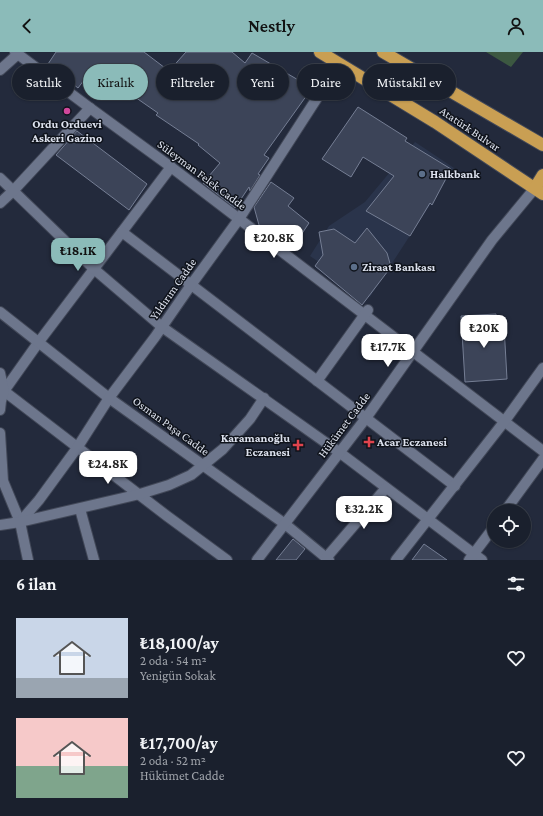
<!DOCTYPE html>
<html lang="tr">
<head>
<meta charset="utf-8">
<style>
	body { margin:0; font-family:"Crimson Pro",serif; background:#232835; color:#f1f3f6; height:100vh; display:flex; flex-direction:column; font-size:15px; white-space:nowrap }
	* { box-sizing:border-box; margin:0 }
	p { font-size:13px; color:#9fa3aa }
	.icon { flex:none; width:22px; height:22px; fill:none; stroke:currentColor; stroke-width:2; stroke-linecap:round; stroke-linejoin:round }
	.map { position:relative; height:508px; overflow:hidden }
	.side { display:flex; flex-direction:column; background:#1a202d; flex:1 }
	.side>* { flex:none }
	.guide { position:absolute; left:12px; top:12px; width:519px; height:36px; display:flex; gap:8px }
	.buttons { position:absolute; left:487px; top:452px; display:grid; gap:8px }
	.buttons a { display:grid; place-items:center; width:44px; height:44px; border-radius:50%; background:#1a202d; box-shadow:0 1px 3px #0004,0 0 0 1px #383e49; font-size:20px }
	.price { position:absolute; translate:-50% -34px; padding:0 9px; border-radius:8px; background:#fff; color:#222; font-size:13px; line-height:26px; filter:drop-shadow(0 1px 2px #0008) }
	.price::after { content:''; position:absolute; left:50%; top:24px; width:12px; height:9px; margin-left:-6px; background:inherit; clip-path:polygon(0 0,100% 0,50% 100%) }
	.price.on { background:#8bbbb9; color:#111 }
	ul { padding:0; list-style:none }
	li { display:flex; align-items:center; gap:12px; height:100px; padding:0 16px }
	li span { display:grid; place-items:center; flex:none; width:112px; height:80px; border-radius:0px; color:#555 }
	li>.icon { margin-inline-start:auto }
	span .icon { width:48px; height:48px; fill:#fffc; stroke-width:1 }
	li b { font-size:17px }
	h2 { display:flex; justify-content:space-between; align-items:center; height:48px; padding:0 16px; font-size:17px }
	.pill { padding:0 14px; border-radius:18px; background:#1a202d; box-shadow:0 1px 3px #0004,0 0 0 1px #383e49; font-size:14px; line-height:36px }
	.pill.on { background:#8bbbb9; color:#111 }
	header { display:flex; justify-content:space-between; align-items:center; height:52px; padding:0 16px; background:#8bbbb9; color:#111; font-size:18px; font-weight:600 }
	.map>svg:first-child { display:block }
	.built { fill:#2a344b }
	.green { fill:#3c5841 }
	.building { fill:#3c4458; stroke:#757e94 }
	.lines { fill:none; stroke-linecap:round; stroke-linejoin:round }
	.street-casing { stroke:#424858; stroke-width:12 }
	.highway-casing { stroke:#424858; stroke-width:14 }
	.street { stroke:#6d768c; stroke-width:10 }
	.highway { stroke:#c99f53; stroke-width:12 }
	.hotel-dot { fill:#d1479c; stroke:#0f131b; stroke-width:1.5 }
	.service-dot { fill:#5c6f8a; stroke:#0f131b; stroke-width:1.5 }
	.health-dot { fill:#e0444e; stroke:#0f131b; stroke-width:1.5 }
	.labels { text-anchor:middle; dominant-baseline:central; stroke-width:3; stroke-linejoin:round; paint-order:stroke }
	.poi-label { font-size:12px; font-weight:bold; fill:#dde2ee; stroke:#0f131b; text-anchor:start }
	.street-label { font-size:12px; fill:#dde2ee; stroke:#0f131b }
</style>
</head>
<body>
<header><svg class="icon" aria-label="back" viewBox="0 0 24 24"><path d="M15 5l-7 7 7 7"/></svg>Nestly<svg class="icon" aria-label="person" viewBox="0 0 24 24"><circle cx="12" cy="8" r="4"/><path d="M4 21q1-7 8-7t8 7"/></svg></header>
<div class="map">
<svg width="543" height="508" viewBox="0 0 543 508">
	<rect width="100%" height="100%" fill="#232a3c"/>
	<polygon class="built" points="415,90 454,116 370,245 310,204 329,174 365,150"/>
	<polygon class="green" points="486,0 523,0 511,15"/>
	<g class="building">
		<polygon points="56,0 144,0 169,19 186,0 232,0 245,11 252,1 312,36 264,103 269,106 258,122 260,123 250,139 249,135 235,156 203,131 220,111 198,93 199,92 156,63 158,61 93,16 78,36 48,12"/>
		<polygon points="358,55 407,86 405,89 451,117 432,153 430,151 410,184 366,159 394,124 363,105 351,125 322,107"/>
		<polygon points="77,79 147,132 129,158 56,103"/>
		<polygon points="271,130 294,146 288,154 309,171 291,198 259,173 254,155"/>
		<polygon points="367,176 387,201 391,215 362,253 315,214 323,203 319,180 334,177 355,191"/>
		<polygon points="496,262 497,274 504,274 507,327 465,330 461,264"/>
		<polygon points="293,487 305,497 296,508 276,508"/>
		<polygon points="424,492 447,508 412,508"/>
	</g>
	<g class="lines">
		<defs>
			<g id="street">
				<polyline points="15,0 90,56 171,115 543,399"/>
				<polyline points="0,18 18,2"/>
				<polyline points="171,115 38,291 4,339 167,464 227,508"/>
				<polyline points="0,126 94,217 162,275 339,400 482,508"/>
				<polyline points="0,151 13,139 90,56"/>
				<polyline points="122,180 455,434"/>
				<polyline points="0,260 109,346 285,472 329,508"/>
				<polyline points="0,321 4,339 1,349 0,358"/>
				<polyline points="317,329 368,258"/>
				<polyline points="0,381 3,429 20,470 28,508"/>
				<polyline points="80,457 94,508"/>
				<polyline points="505,459 543,407"/>
				<polyline points="20,470 39,448 77,396 109,346 155,285 191,233 239,167 339,12"/>
				<polyline points="0,473 20,470 140,442 169,433 191,423 223,397 250,367 264,346"/>
				<polyline points="326,506 386,436"/>
				<polyline points="257,508 366,366 492,188 535,136"/>
				<polyline points="396,508 504,370 543,316"/>
				<polyline points="469,508 494,475"/>
			</g>
			<g id="highway">
				<polyline points="320,0 435,70 543,142"/>
				<polyline points="383,0 543,93"/>
				<polyline points="535,136 543,123"/>
			</g>
		</defs>
		<use href="#street" class="street-casing"/>
		<use href="#highway" class="highway-casing"/>
		<use href="#street" class="street"/>
		<use href="#highway" class="highway"/>
	</g>
	<circle class="hotel-dot" cx="67" cy="59" r="4"/>
	<g class="service-dot">
		<circle cx="422" cy="122" r="4"/>
		<circle cx="354" cy="215" r="4"/>
	</g>
	<g class="health-dot">
		<path d="M367 384h4v4h4v4h-4v4h-4v-4h-4v-4h4z"/>
		<path d="M296 387h4v4h4v4h-4v4h-4v-4h-4v-4h4z"/>
	</g>
	<g class="labels">
		<g class="poi-label">
			<text x="67" y="72" text-anchor="middle">Ordu Orduevi<tspan x="67" dy="14">Askeri Gazino</tspan></text>
			<text x="430" y="122">Halkbank</text>
			<text x="362" y="215">Ziraat Bankası</text>
			<text x="290" y="386" text-anchor="end">Karamanoğlu<tspan x="290" dy="14">Eczanesi</tspan></text>
			<text x="377" y="390">Acar Eczanesi</text>
		</g>
		<g class="street-label">
			<text transform="translate(470 77) rotate(34)">Atatürk Bulvar</text>
			<text transform="translate(202 123) rotate(37)">Süleyman Felek Cadde</text>
			<text transform="translate(173 237) rotate(-55)">Yıldırım Cadde</text>
			<text transform="translate(344 373) rotate(-53)">Hükümet Cadde</text>
			<text transform="translate(171 374) rotate(36)">Osman Paşa Cadde</text>
		</g>
	</g>
</svg>
<div class="buttons">
<a><svg class="icon" aria-label="locate" viewBox="0 0 24 24"><circle cx="12" cy="12" r="6"/><path d="M12 2v4M12 18v4M2 12h4M18 12h4"/></svg></a>
</div>
<b class="price" style="left:274px;top:207px">₺20.8K</b>
<b class="price on" style="left:78px;top:220px">₺18.1K</b>
<b class="price" style="left:484px;top:297px">₺20K</b>
<b class="price" style="left:388px;top:316px">₺17.7K</b>
<b class="price" style="left:108px;top:433px">₺24.8K</b>
<b class="price" style="left:364px;top:478px">₺32.2K</b>
<div class="guide">
<a class="pill">Satılık</a>
<a class="pill on">Kiralık</a>
<a class="pill">Filtreler</a>
<a class="pill">Yeni</a>
<a class="pill">Daire</a>
<a class="pill">Müstakil ev</a>
</div>
</div>
<section class="side">
<h2>6 ilan<svg class="icon" aria-label="filters" viewBox="0 0 24 24"><path d="M4 7h16M4 17h16"/><circle cx="9" cy="7" r="2"/><circle cx="15" cy="17" r="2"/></svg></h2>
<ul>
<li><span style="background:linear-gradient(#c9d6e8 75%,#9aa5b1 0)"><svg class="icon" aria-label="home" viewBox="0 0 24 24"><path d="M3 11l9-7 9 7M6 9v11h12V9"/></svg></span><div><b>₺18,100/ay</b><p>2 oda · 54 m²</p><p>Yenigün Sokak</p></div><svg class="icon" aria-label="heart" viewBox="0 0 24 24"><path d="M12 20l-8-8c-3-5 5-10 8-4 3-6 11-1 8 4z"/></svg></li>
<li><span style="background:linear-gradient(#f6c9c9 60%,#7fa58c 0)"><svg class="icon" aria-label="home" viewBox="0 0 24 24"><path d="M3 11l9-7 9 7M6 9v11h12V9"/></svg></span><div><b>₺17,700/ay</b><p>2 oda · 52 m²</p><p>Hükümet Cadde</p></div><svg class="icon" aria-label="heart" viewBox="0 0 24 24"><path d="M12 20l-8-8c-3-5 5-10 8-4 3-6 11-1 8 4z"/></svg></li>
</ul>
</section>
</body>
</html>
